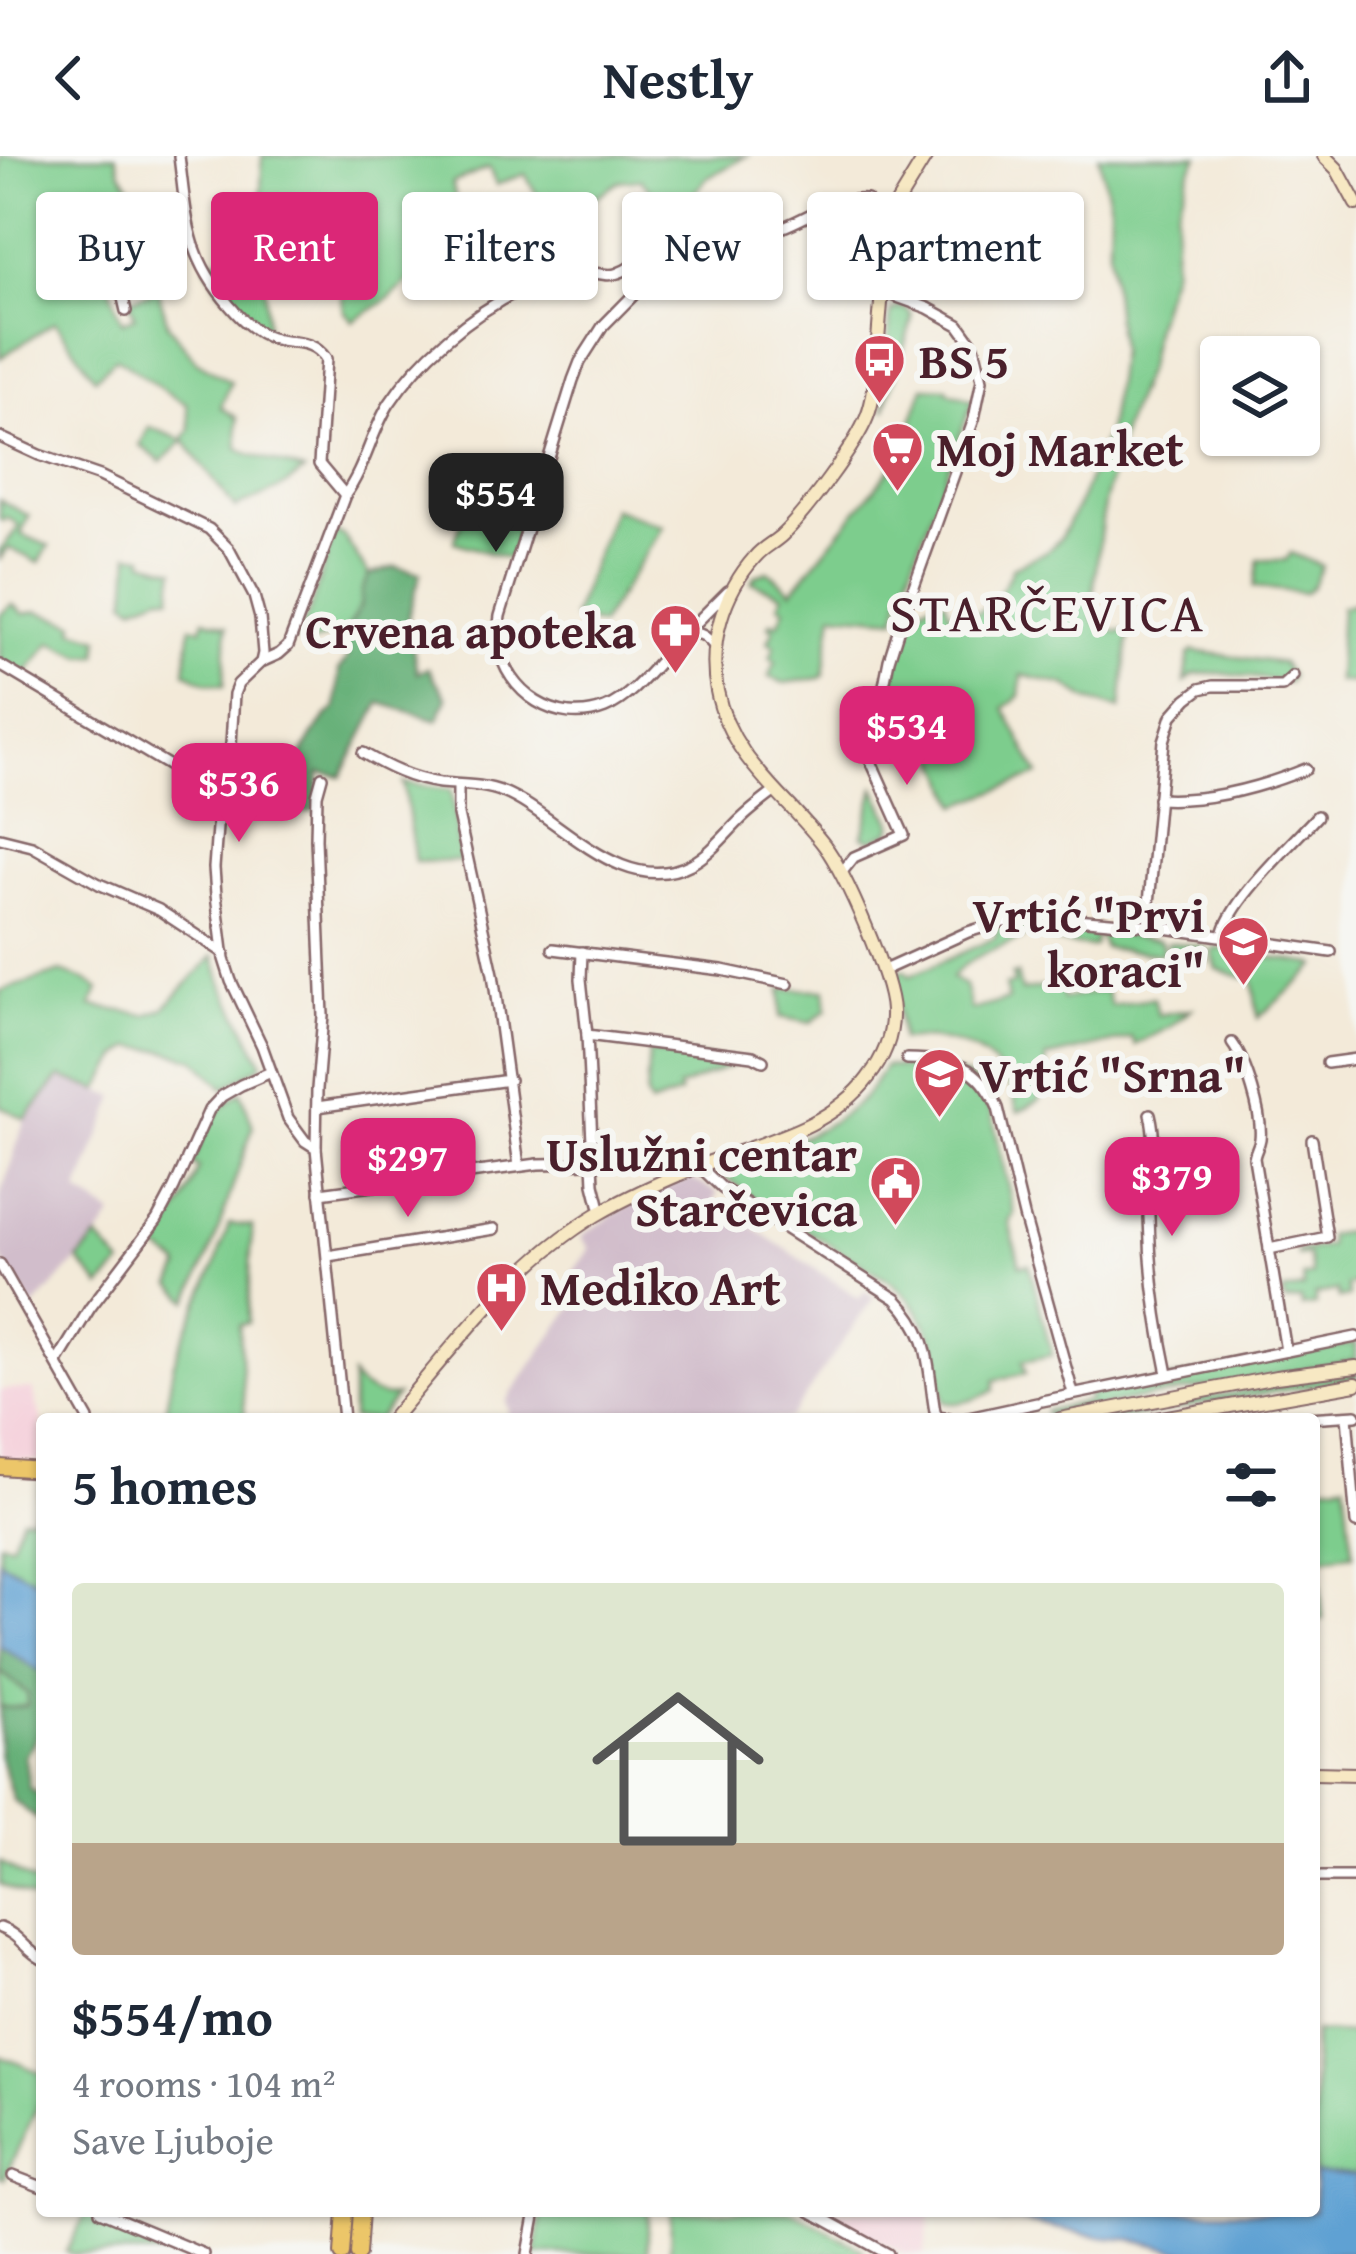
<!DOCTYPE html>
<html lang="en">
<head>
<meta charset="utf-8">
<style>
	body { margin:0; font-family:"Gentium Book Plus",serif; background:#f6f6f7; color:#1f2937; height:100vh; display:flex; flex-direction:column; font-size:45px; white-space:nowrap }
	* { box-sizing:border-box; margin:0 }
	p { font-size:39px; color:#747a83 }
	.icon { flex:none; width:66px; height:66px; fill:none; stroke:currentColor; stroke-width:2; stroke-linecap:round; stroke-linejoin:round }
	.map { position:relative; flex:1; overflow:hidden }
	.panel { position:absolute; left:36px; top:1257px; width:1284px; height:804px; display:flex; flex-direction:column; background:#fff; border-radius:12px; box-shadow:0 3px 9px #0004 }
	.panel>* { flex:none }
	.hud { position:absolute; left:36px; top:36px; width:1284px; height:108px; display:flex; gap:24px }
	.fabs { position:absolute; left:1200px; top:180px; display:grid; gap:24px }
	.fabs a { display:grid; place-items:center; width:120px; height:120px; border-radius:12px; background:#fff; box-shadow:0 3px 9px #0004; font-size:60px }
	.price { position:absolute; translate:-50% -102px; padding:0 27px; border-radius:24px; background:#db2777; color:#fff; font-size:39px; line-height:78px; filter:drop-shadow(0 3px 6px #0008) }
	.price::after { content:''; position:absolute; left:50%; top:72px; width:36px; height:27px; margin-left:-18px; background:inherit; clip-path:polygon(0 0,100% 0,50% 100%) }
	.price.active { background:#222; color:#fff }
	ul { padding:0; list-style:none }
	li { display:grid; align-content:center; gap:24px; height:636px; padding:0 36px }
	li+li { border-top:3px solid #e0e1e3 }
	li span { display:grid; place-items:center; height:372px; border-radius:12px; color:#555 }
	li>.icon { margin-inline-start:auto }
	span .icon { width:216px; height:216px; fill:#fffc; stroke-width:1 }
	li b { font-size:51px }
	h2 { display:flex; justify-content:space-between; align-items:center; height:144px; padding:0 36px; font-size:51px }
	.tag { padding:0 42px; border-radius:12px; background:#fff; box-shadow:0 3px 9px #0004; font-size:42px; line-height:108px }
	.tag.active { background:#db2777; color:#fff }
	header { display:flex; justify-content:space-between; align-items:center; height:156px; padding:0 36px; background:#fff; font-size:54px; font-weight:700 }
	.map>svg:first-child { display:block }
	.built { fill:#f5cfda }
	.industrial { fill:#d1bdcb }
	.green { fill:#7dcd8d; stroke:#64765c; stroke-width:3 }
	.forest { fill:#66b078; stroke:#586852; stroke-width:3 }
	.water { fill:#5fa1d3; stroke:#54607f; stroke-width:3 }
	.lines { fill:none; stroke-linecap:round; stroke-linejoin:round }
	.street-casing { stroke:#856668; stroke-width:14 }
	.secondary-casing { stroke:#856668; stroke-width:16 }
	.primary-casing { stroke:#856668; stroke-width:18 }
	.street { stroke:#fff; stroke-width:9 }
	.secondary { stroke:#f7e8c3; stroke-width:12 }
	.primary { stroke:#ecc669; stroke-width:14 }
	.labels { text-anchor:middle; dominant-baseline:central; stroke-width:12; stroke-linejoin:round; paint-order:stroke }
	.poi-label { font-size:48px; font-weight:bold; fill:#4a1f2b; stroke:#f6f6f2; text-anchor:start }
	.quarter-label { font-size:54px; letter-spacing:3px; fill:#4a1f2b; stroke:#f6f6f2 }
</style>
</head>
<body>
<header><svg class="icon" aria-label="back" viewBox="0 0 24 24"><path d="M15 5l-7 7 7 7"/></svg>Nestly<svg class="icon" aria-label="share" viewBox="0 0 24 24"><path d="M12 15V3M7 8l5-5 5 5M5 13v7h14v-7"/></svg></header>
<div class="map">
<svg width="1356" height="2098" viewBox="0 0 1356 2098">
	<rect width="100%" height="100%" fill="#f6f6f2"/>
	<filter id="ink" filterUnits="userSpaceOnUse"><feTurbulence type="fractalNoise" baseFrequency=".00833" numOctaves="2"/><feDisplacementMap in="SourceGraphic" scale="24" xChannelSelector="R" yChannelSelector="G"/><feConvolveMatrix kernelMatrix="1 2 1 2 8 2 1 2 1" color-interpolation-filters="sRGB"/></filter>
	<filter id="wash" filterUnits="userSpaceOnUse"><feTurbulence type="fractalNoise" baseFrequency=".004" numOctaves="4" result="noise"/><feDisplacementMap in="SourceGraphic" scale="48" xChannelSelector="R" yChannelSelector="G"/><feGaussianBlur stdDeviation="2.7" result="paint"/><feColorMatrix in="noise" values="0 0 0 0 0 0 0 0 0 0 0 0 0 0 0 0 0 1.4 0 .05"/><feComposite in="paint" operator="in"/></filter>
	<g filter="url(#wash)">
		<rect width="100%" height="100%" fill="#f3ead9"/>
		<g class="built">
			<polygon points="33,1233 42,1267 42,1305 0,1303 0,1234"/>
			<polygon points="823,2055 931,2055 924,2098 905,2098"/>
		</g>
		<g class="industrial">
			<polygon points="60,920 116,941 78,1036 113,1059 98,1082 33,1152 0,1100 0,1042 25,963"/>
			<polygon points="690,1022 718,1037 714,1045 859,1142 865,1135 874,1141 789,1263 504,1263 509,1256 506,1245 584,1135 569,1121 590,1093 581,1080 631,1048"/>
		</g>
		<g class="green">
			<path d="M0,0H116L120,15L147,56L112,38H106C90,69 110,135 122,166L135,161L129,144L158,134L168,169L196,205L231,226L221,251L237,262L238,292L249,298L304,315L285,330L235,352L184,285L161,306L140,289L149,271L183,284L190,273L187,248C162,236 140,216 116,202L95,222L55,166L0,202Z"/>
			<path d="M262,0H746L706,23L695,36L692,47L670,65L644,49L651,35L641,23L620,25L554,69L525,18L496,29L489,12L452,27L457,46L438,54L444,80L425,88C422,125 383,148 353,165L344,155L336,101L264,100L267,177C243,159 221,136 206,110L260,79Z"/>
			<path d="M1099,0H1198L1190,15L1177,55L1173,111L1155,169L1147,211L1123,273L1104,348L1092,446L1094,464C1105,475 1114,475 1129,476L1121,553L1088,544L1065,529L1022,519L1020,540L1004,552L1039,619L958,649L920,557L903,566L884,571L889,536L908,458L930,446L945,444L950,457L966,464C992,449 1000,440 1013,411L1047,395L1060,383L1081,343L1106,279L1111,256L1119,194L1109,95L1110,50Z"/>
			<polygon points="899,151 907,153 912,159 911,167 885,255 890,162 892,155"/>
			<polygon points="924,231 947,232 948,236 973,245 902,436 896,462 833,457 824,519 821,522 784,527 769,521 776,505 770,502 775,490 768,486 774,473 769,470 771,466 778,468 785,452 779,449 783,439 752,426 756,419 768,415 792,435 891,312 905,285"/>
			<polygon points="481,327 493,327 531,342 509,403 454,386 467,350"/>
			<polygon points="0,344 29,360 21,378 49,390 39,407 9,392 0,403 0,395 19,370 7,361 3,365 0,363"/>
			<polygon points="613,352 663,370 600,469 573,461"/>
			<path d="M335,376L344,381L369,419C364,430 364,439 360,450C355,466 345,471 345,489L327,481L309,488L297,484L310,453Z"/>
			<polygon points="1291,397 1322,410 1312,431 1304,437 1254,431 1259,404 1286,404"/>
			<polygon points="130,398 144,400 144,405 175,413 171,440 162,439 134,450 127,445"/>
			<polygon points="1356,447 1356,527 1337,525 1341,451"/>
			<polygon points="12,448 24,458 37,455 75,467 74,474 100,482 98,499 83,500 51,486 25,519 0,504 0,459"/>
			<polygon points="204,463 227,470 224,530 208,527 185,516 191,470 202,472"/>
			<polygon points="1193,495 1282,507 1291,520 1288,526 1218,517 1194,518 1185,526 1189,499"/>
			<polygon points="403,627 451,634 461,705 415,706"/>
			<polygon points="875,632 893,668 890,676 871,684 863,680"/>
			<path d="M1066,764L1073,775L1094,778L1095,789L1092,791C1073,788 1049,789 1035,775L1038,765Z"/>
			<path d="M1018,767L1024,771V781C1000,793 968,799 952,822L965,829L971,854L1008,844L1005,830L1014,828L1012,819L1017,818L1021,835L1060,828L1063,843L1106,834L1111,850L1154,842L1158,859L1191,853L1170,871L1135,889L1132,882L1046,902L1047,931L1039,934L1040,944L1018,956C1014,947 1014,937 1009,929C988,889 943,880 901,884L893,817L905,814L910,820L995,782L996,775L1000,771Z"/>
			<polygon points="1103,776 1158,784 1162,787 1163,798 1104,792 1099,779"/>
			<polygon points="1168,786 1203,791 1207,793 1207,806 1171,801 1168,798"/>
			<polygon points="1216,792 1242,796 1245,822 1217,813 1212,796"/>
			<polygon points="1254,799 1314,808 1317,810 1258,862 1249,800"/>
			<polygon points="214,800 222,827 262,906 260,910 224,932 195,903 163,894 132,891 119,901 99,934 60,921 25,963 0,950 0,835 61,816 85,824 99,833 91,850 147,859 163,853"/>
			<polygon points="781,833 825,834 827,854 810,867 780,861"/>
			<polygon points="649,896 734,905 735,908 678,932 680,938 650,949 646,941"/>
			<path d="M885,910L951,915L968,921L980,931L992,958L1014,1058L1009,1066L1020,1109L1029,1108L1052,1199L1023,1205L1026,1217L995,1224L994,1235C979,1241 960,1251 944,1246C940,1233 940,1221 938,1208C933,1174 917,1146 890,1125L761,1047L724,1020L725,1009C772,992 827,978 863,942C872,933 878,921 885,910Z"/>
			<path d="M241,936L253,971L213,1089L189,1145L172,1129L180,1113L179,1108L156,1092L184,1047L199,1012L192,1008C206,974 209,957 241,936Z"/>
			<polygon points="229,1068 252,1070 248,1167 239,1169 245,1263 164,1263 173,1210 179,1192 215,1110"/>
			<polygon points="1356,1074 1356,1128 1347,1130 1349,1141 1339,1143 1337,1135 1315,1139 1315,1149 1302,1151 1301,1144 1285,1146 1283,1136 1304,1132 1303,1121 1312,1119 1308,1099 1298,1100 1297,1096 1329,1090 1328,1079"/>
			<polygon points="98,1082 122,1109 101,1131 78,1104"/>
			<polygon points="1356,1187 1356,1204 1046,1260 1045,1255 1089,1245 1087,1239"/>
			<polygon points="1356,1217 1356,1222 1117,1263 1090,1263 1320,1221"/>
			<path d="M352,1221C362,1234 379,1243 396,1240L378,1263H352Z"/>
			<polygon points="42,1323 42,1427 0,1405 0,1386 11,1388 22,1361 32,1361"/>
			<polygon points="1345,1326 1353,1398 1317,1402 1323,1463 1314,1465 1314,1329"/>
			<polygon points="0,1515 28,1537 27,1550 9,1552 0,1550"/>
			<polygon points="0,1706 42,1731 42,1747 0,1728"/>
			<polygon points="1314,1876 1356,1878 1356,2020 1314,2018"/>
			<polygon points="0,1900 42,1917 42,1941 4,2023 0,2021"/>
			<polygon points="542,2055 648,2055 648,2098 535,2098"/>
			<polygon points="671,2055 791,2055 862,2093 864,2098 670,2098"/>
			<polygon points="86,2057 182,2098 72,2098 66,2095"/>
		</g>
		<g class="forest">
			<path d="M395,411L421,417L408,461L417,517L428,512L447,542L438,564L380,547L342,620L320,617L314,655L278,658C290,624 308,575 336,552L339,514L347,503L345,475L360,451L362,434L369,419Z"/>
			<polygon points="0,1490 42,1517 42,1573 25,1600 29,1632 42,1640 42,1667 13,1644 0,1600 0,1550 10,1552 27,1550 28,1538 0,1515"/>
		</g>
		<g class="water">
			<polygon points="0,1405 42,1427 42,1517 0,1490"/>
			<polygon points="1314,2018 1356,2020 1356,2098 1216,2098 1180,2095 1135,2084 1108,2082 1018,2065 999,2066 946,2055 1314,2055"/>
		</g>
	</g>
	<g filter="url(#ink)">
		<g class="lines">
			<defs>
				<g id="street">
					<path d="M179,0C187,63 186,99 230,150C242,164 257,179 275,183C295,188 313,183 326,203L319,308L345,339"/>
					<polyline points="126,155 104,60 104,52 108,45 188,77"/>
					<polyline points="0,281 39,299 100,320 209,373 229,393 254,440 260,462 263,497 261,506 238,528 234,538 231,588 218,658 214,712 216,739 224,803 231,825 262,890 288,962 305,985 316,992 343,1263"/>
					<polyline points="685,478 728,435"/>
					<path d="M715,491C704,477 698,474 682,482C658,504 636,539 605,552C557,571 506,537 498,488C497,479 499,469 500,460L573,224L580,206L603,170L661,111L692,52L696,50L765,77C801,69 827,41 867,44"/>
					<path d="M261,506L279,498L288,490L345,339C365,312 371,277 389,248C420,201 470,159 520,134C538,126 562,117 582,116C594,115 607,122 618,117C642,109 662,79 680,62H686"/>
					<polyline points="0,509 220,640"/>
					<path d="M363,597C387,611 411,623 440,627C461,629 483,628 503,636C558,658 622,744 691,708C710,698 724,680 739,665C750,654 762,645 774,636"/>
					<polyline points="458,629 458,659 493,818 519,1010"/>
					<path d="M1158,643C1209,646 1259,632 1306,613"/>
					<polyline points="0,682 32,690 99,728 159,754 224,797"/>
					<polyline points="842,716 854,701 904,679 870,603 871,595 889,504 900,469 974,263 982,224 974,190 959,169 928,152 883,136"/>
					<polyline points="1150,770 1148,758 1164,585 1172,560 1187,543 1200,533 1213,530 1282,530 1293,520"/>
					<path d="M1223,780C1228,746 1293,687 1317,660"/>
					<polyline points="553,793 722,814 788,828"/>
					<polyline points="582,796 581,823 587,879 594,1028 601,1056"/>
					<polyline points="882,815 968,776 997,767 1041,760 1144,769 1331,796"/>
					<polyline points="587,879 753,900 763,905"/>
					<path d="M1232,887C1246,906 1263,959 1260,983C1259,990 1255,995 1254,1002L1286,1195"/>
					<path d="M907,903C953,904 979,907 998,952L1024,1060L1073,1237"/>
					<polyline points="1327,907 1356,903"/>
					<polyline points="317,951 509,924"/>
					<path d="M1150,958C1159,994 1148,1025 1149,1061C1150,1113 1157,1167 1168,1218"/>
					<polyline points="316,992 317,933 323,860 316,683 317,639 322,621"/>
					<path d="M699,1010L722,1032L896,1143C932,1180 927,1209 935,1256L938,1261L949,1263"/>
					<polyline points="320,1037 538,1008 593,1007"/>
					<polyline points="1269,1093 1327,1081 1312,984"/>
					<polyline points="328,1100 494,1073"/>
					<polyline points="0,1108 88,1263"/>
					<polyline points="57,1206 90,1152 157,1064 174,1032 209,954 222,940 241,929 271,916"/>
					<polyline points="1042,1245 1356,1181"/>
					<polyline points="1347,1260 1356,1367"/>
					<polyline points="964,1263 1037,1247"/>
					<polyline points="1291,1263 1356,1259"/>
					<polyline points="1314,1721 1356,1721"/>
					<path d="M0,1772C19,1778 25,1794 42,1803"/>
					<polyline points="13,2020 42,2031"/>
					<polyline points="100,2055 203,2098"/>
					<polyline points="810,2055 888,2098"/>
					<polyline points="528,2098 536,2055"/>
				</g>
				<g id="secondary">
					<polyline points="1324,0 1337,13 1356,48"/>
					<path d="M392,1263C453,1191 513,1109 596,1059C629,1040 667,1023 702,1009C759,987 830,973 868,922C883,903 893,880 892,855C891,822 845,716 824,689C785,638 730,603 717,535C708,487 723,437 755,401C763,391 774,387 783,378C805,357 856,289 867,261C875,241 875,219 877,199C880,157 883,114 889,72L896,49L926,0"/>
					<polyline points="1060,1263 1276,1221 1356,1211"/>
					<polyline points="1156,1263 1356,1228"/>
					<polyline points="1314,1617 1356,1618"/>
				</g>
				<g id="primary">
					<polyline points="0,1311 42,1314"/>
					<polyline points="342,2098 345,2055"/>
					<polyline points="358,2098 361,2055"/>
				</g>
			</defs>
			<use href="#street" class="street-casing"/>
			<use href="#secondary" class="secondary-casing"/>
			<use href="#primary" class="primary-casing"/>
			<use href="#street" class="street"/>
			<use href="#secondary" class="secondary"/>
			<use href="#primary" class="primary"/>
		</g>
	</g>
	<defs>
		<symbol id="bus-pin" viewBox="-11 -11 22 30"><path d="M0 17L-7.5 6A9.5 9.5 0 1 1 7.5 6Z" fill="#d1495b" stroke="#f6f6f2"/><path d="M-5-6H5V4H4V6H2V4H-2V6H-4V4H-5ZM-3.5-4V0h7V-4ZM-3.5 1.2v1.5H-2V1.2ZM2 1.2v1.5H3.5V1.2Z" fill="#fff"/></symbol>
		<symbol id="supermarket-pin" viewBox="-11 -11 22 30"><path d="M0 17L-7.5 6A9.5 9.5 0 1 1 7.5 6Z" fill="#d1495b" stroke="#f6f6f2"/><path d="M-6-5.5h2.5l.6 2H6L4.5 2H-2.5L-4.4-4H-6ZM-1.5 3.2a1.3 1.3 0 1 0 .1 0ZM3 3.2a1.3 1.3 0 1 0 .1 0Z" fill="#fff"/></symbol>
		<symbol id="pharmacy-pin" viewBox="-11 -11 22 30"><path d="M0 17L-7.5 6A9.5 9.5 0 1 1 7.5 6Z" fill="#d1495b" stroke="#f6f6f2"/><path d="M-2-6h4v4h4v4h-4v4h-4v-4h-4v-4h4Z" fill="#fff"/></symbol>
		<symbol id="school-pin" viewBox="-11 -11 22 30"><path d="M0 17L-7.5 6A9.5 9.5 0 1 1 7.5 6Z" fill="#d1495b" stroke="#f6f6f2"/><path d="M0-5L7-2L0 1L-7-2ZM-4 1L0 2.5L4 1V4Q0 6-4 4Z" fill="#fff"/></symbol>
		<symbol id="civic-pin" viewBox="-11 -11 22 30"><path d="M0 17L-7.5 6A9.5 9.5 0 1 1 7.5 6Z" fill="#d1495b" stroke="#f6f6f2"/><path d="M-.6-6.5H3V-4.5H.6V-3L4-1V1h2V6H-6V1h2V-1L-.6-3ZM-1.2 2.5V6h2.4V2.5Z" fill="#fff"/></symbol>
		<symbol id="hospital-pin" viewBox="-11 -11 22 30"><path d="M0 17L-7.5 6A9.5 9.5 0 1 1 7.5 6Z" fill="#d1495b" stroke="#f6f6f2"/><path d="M-5-5h3v3.5h4V-5h3V5h-3V1.5h-4V5h-3Z" fill="#fff"/></symbol>
	</defs>
	<g fill-rule="evenodd">
		<use href="#bus-pin" x="850" y="174" width="59" height="81"/>
		<use href="#supermarket-pin" x="868" y="262" width="59" height="81"/>
		<use href="#pharmacy-pin" x="646" y="444" width="59" height="81"/>
		<use href="#school-pin" x="1214" y="756" width="59" height="81"/>
		<use href="#school-pin" x="910" y="888" width="59" height="81"/>
		<use href="#civic-pin" x="866" y="996" width="59" height="81"/>
		<use href="#hospital-pin" x="472" y="1102" width="59" height="81"/>
	</g>
	<g class="labels">
		<g class="poi-label">
			<text x="919" y="204">BS 5</text>
			<text x="936" y="292">Moj Market</text>
			<text x="636" y="474" text-anchor="end">Crvena apoteka</text>
			<text x="1205" y="758" text-anchor="end">Vrtić "Prvi<tspan x="1205" dy="55">koraci"</tspan></text>
			<text x="979" y="918">Vrtić "Srna"</text>
			<text x="857" y="997" text-anchor="end">Uslužni centar<tspan x="857" dy="55">Starčevica</tspan></text>
			<text x="540" y="1131">Mediko Art</text>
		</g>
		<g class="quarter-label">
			<text x="1048" y="455">STARČEVICA</text>
		</g>
	</g>
</svg>
<div class="fabs">
<a><svg class="icon" aria-label="layers" viewBox="0 0 24 24"><path d="M12 4l9 5-9 5-9-5zM3 14l9 5 9-5"/></svg></a>
</div>
<b class="price active" style="left:496px;top:399px">$554</b>
<b class="price" style="left:907px;top:632px">$534</b>
<b class="price" style="left:239px;top:689px">$536</b>
<b class="price" style="left:408px;top:1064px">$297</b>
<b class="price" style="left:1172px;top:1083px">$379</b>
<div class="hud">
<a class="tag">Buy</a>
<a class="tag active">Rent</a>
<a class="tag">Filters</a>
<a class="tag">New</a>
<a class="tag">Apartment</a>
</div>
<section class="panel">
<h2>5 homes<svg class="icon" aria-label="filters" viewBox="0 0 24 24"><path d="M4 7h16M4 17h16"/><circle cx="9" cy="7" r="2"/><circle cx="15" cy="17" r="2"/></svg></h2>
<ul>
<li><span style="background:linear-gradient(#dfe7d0 70%,#b9a48a 0)"><svg class="icon" aria-label="home" viewBox="0 0 24 24"><path d="M3 11l9-7 9 7M6 9v11h12V9"/></svg></span><div><b>$554/mo</b><p>4 rooms · 104 m²</p><p>Save Ljuboje</p></div></li>
</ul>
</section>
</div>
</body>
</html>
